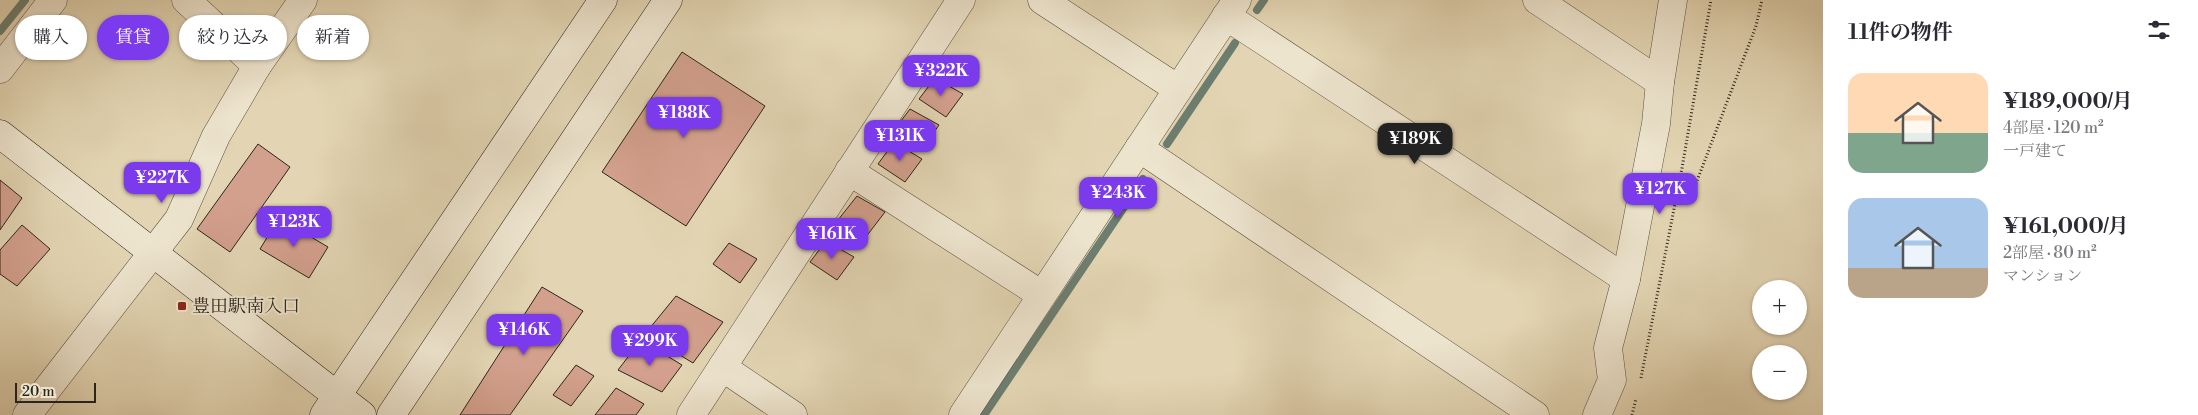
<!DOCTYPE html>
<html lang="ja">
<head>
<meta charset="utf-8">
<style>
	body { margin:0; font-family:"Libre Bodoni","Noto Serif JP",serif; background:#f7f7f7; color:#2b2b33; height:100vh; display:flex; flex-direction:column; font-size:19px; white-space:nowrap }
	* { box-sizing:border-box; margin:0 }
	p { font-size:16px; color:#7c7c81 }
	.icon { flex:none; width:28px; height:28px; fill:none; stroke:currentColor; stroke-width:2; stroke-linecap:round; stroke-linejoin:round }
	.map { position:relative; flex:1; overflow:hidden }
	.sheet { display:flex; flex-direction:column; background:#fff; width:375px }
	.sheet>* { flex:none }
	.top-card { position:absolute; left:15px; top:15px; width:475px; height:45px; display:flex; gap:10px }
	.fabs { position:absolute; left:1752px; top:280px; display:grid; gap:10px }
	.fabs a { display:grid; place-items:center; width:55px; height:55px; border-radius:50%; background:#fff; box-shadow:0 1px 4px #0004; font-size:25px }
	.scale { position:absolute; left:15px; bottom:12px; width:81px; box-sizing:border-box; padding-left:5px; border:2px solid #2c251c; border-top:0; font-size:14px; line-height:18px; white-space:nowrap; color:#2c251c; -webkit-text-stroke:4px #ede4ce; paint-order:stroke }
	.price { position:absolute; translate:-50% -42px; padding:0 11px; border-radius:10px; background:#7c3aed; color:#fff; font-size:16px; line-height:32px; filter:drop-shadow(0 1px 2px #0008) }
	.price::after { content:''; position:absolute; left:50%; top:30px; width:15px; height:11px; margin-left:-8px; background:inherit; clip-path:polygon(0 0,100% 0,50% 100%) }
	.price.on { background:#222; color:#fff }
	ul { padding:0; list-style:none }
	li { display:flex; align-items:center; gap:15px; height:125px; padding:0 25px }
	li span { display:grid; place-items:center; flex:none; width:140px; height:100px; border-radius:15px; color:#555 }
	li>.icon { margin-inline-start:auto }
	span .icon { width:60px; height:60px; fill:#fffc; stroke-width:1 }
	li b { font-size:21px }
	h2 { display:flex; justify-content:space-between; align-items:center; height:60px; padding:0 25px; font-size:21px }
	.pill { padding:0 18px; border-radius:22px; background:#fff; box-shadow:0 1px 4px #0004; font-size:18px; line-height:45px }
	.pill.on { background:#7c3aed; color:#fff }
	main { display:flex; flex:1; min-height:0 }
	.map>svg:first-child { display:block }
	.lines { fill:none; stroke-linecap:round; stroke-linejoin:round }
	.stream { stroke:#6c7e70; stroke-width:8 }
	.building { fill:#d3a08d; stroke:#2c251c }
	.street-casing { stroke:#5a5142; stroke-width:29 }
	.secondary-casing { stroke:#2c251c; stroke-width:29 }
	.path { stroke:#2c251c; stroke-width:3; stroke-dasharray:1 2.5; stroke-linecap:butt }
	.street { stroke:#ede4ce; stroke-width:28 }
	.secondary { stroke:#ede4ce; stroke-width:28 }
	.poi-dot { fill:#8f2418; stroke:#ede4ce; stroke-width:2 }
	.labels { text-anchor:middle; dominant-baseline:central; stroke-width:4; stroke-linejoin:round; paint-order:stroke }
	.poi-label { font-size:18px; fill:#2c251c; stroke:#ede4ce; text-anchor:start }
</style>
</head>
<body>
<main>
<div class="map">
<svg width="1823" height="415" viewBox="0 0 1823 415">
	<rect width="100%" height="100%" fill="#e3d5b3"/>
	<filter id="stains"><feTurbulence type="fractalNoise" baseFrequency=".004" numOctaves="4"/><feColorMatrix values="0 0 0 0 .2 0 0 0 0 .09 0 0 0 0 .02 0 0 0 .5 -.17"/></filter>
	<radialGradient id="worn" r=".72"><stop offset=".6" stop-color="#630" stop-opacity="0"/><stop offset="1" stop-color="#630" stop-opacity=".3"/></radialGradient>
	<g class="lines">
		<g class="stream">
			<polyline points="1257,10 1264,0"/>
			<polyline points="0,31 25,0"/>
			<polyline points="1167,144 1235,43"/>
			<polyline points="984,415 1143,179"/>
		</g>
	</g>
	<g class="building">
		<polygon points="682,52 765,106 686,226 602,172"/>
		<polygon points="935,78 963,94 946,117 919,99"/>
		<polygon points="910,109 939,125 922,149 894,130"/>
		<polygon points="894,142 922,159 905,182 878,164"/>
		<polygon points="258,144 290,167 230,252 197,229"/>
		<polygon points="0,180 22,198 0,230"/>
		<polygon points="857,196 885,212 862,242 834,225"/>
		<polygon points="279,218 328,247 309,278 260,249"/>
		<polygon points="22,225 50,249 17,286 0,274 0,250"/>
		<polygon points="826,241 854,257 837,280 810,262"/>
		<polygon points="729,243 757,259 740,283 713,264"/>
		<polygon points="542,287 583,311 510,415 460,415"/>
		<polygon points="676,296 723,322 693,363 645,334"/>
		<polygon points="641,340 682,365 662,392 618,370"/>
		<polygon points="576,365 594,376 571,406 553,395"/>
		<polygon points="616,388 644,404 636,415 595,415"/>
	</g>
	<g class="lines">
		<defs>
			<g id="street">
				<polyline points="186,0 257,66"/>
				<polyline points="1042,0 1178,89"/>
				<polyline points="1537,0 1660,82"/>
				<polyline points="1226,16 1626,279"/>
				<polyline points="0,69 53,0"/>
				<polyline points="1139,148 1535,415"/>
				<polyline points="849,171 1042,295"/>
				<polyline points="722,367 793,415"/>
				<polyline points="27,415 179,219 216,136 257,66 303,0"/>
				<polyline points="691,415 961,0"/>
				<polyline points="963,415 1237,0"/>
				<polyline points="1597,415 1612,380 1608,348 1626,279 1656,124 1660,82 1673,0"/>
			</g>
			<g id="secondary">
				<polyline points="0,134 362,415"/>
				<polyline points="324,415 603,0"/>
				<polyline points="391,415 668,0"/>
			</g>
		</defs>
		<use href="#street" class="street-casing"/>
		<use href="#secondary" class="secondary-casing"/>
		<g class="path">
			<polyline points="1676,200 1692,194 1756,26 1762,0"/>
			<polyline points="1641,378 1682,168 1711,0"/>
			<polyline points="1632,415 1636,399"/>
		</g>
		<use href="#street" class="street"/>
		<use href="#secondary" class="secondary"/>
	</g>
	<rect class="poi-dot" x="177" y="301" width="10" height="10" rx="2.5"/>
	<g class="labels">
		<g class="poi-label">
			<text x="192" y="306">豊田駅南入口</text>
		</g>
	</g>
	<rect width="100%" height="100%" filter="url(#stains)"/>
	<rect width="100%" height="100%" fill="url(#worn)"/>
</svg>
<div class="fabs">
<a>+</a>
<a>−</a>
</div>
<div class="scale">20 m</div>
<b class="price" style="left:941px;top:97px">¥322K</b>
<b class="price" style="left:684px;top:139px">¥188K</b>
<b class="price" style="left:900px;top:162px">¥131K</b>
<b class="price on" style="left:1415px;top:165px">¥189K</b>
<b class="price" style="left:162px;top:204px">¥227K</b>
<b class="price" style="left:1660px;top:215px">¥127K</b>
<b class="price" style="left:1118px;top:219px">¥243K</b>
<b class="price" style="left:294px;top:248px">¥123K</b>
<b class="price" style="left:832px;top:260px">¥161K</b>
<b class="price" style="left:524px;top:356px">¥146K</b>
<b class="price" style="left:650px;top:367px">¥299K</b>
<div class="top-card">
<a class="pill">購入</a>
<a class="pill on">賃貸</a>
<a class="pill">絞り込み</a>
<a class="pill">新着</a>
</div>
</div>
<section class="sheet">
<h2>11件の物件<svg class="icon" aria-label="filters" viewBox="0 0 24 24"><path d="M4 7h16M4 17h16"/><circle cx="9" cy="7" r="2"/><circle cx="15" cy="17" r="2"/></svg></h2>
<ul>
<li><span style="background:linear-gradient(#ffd9b3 60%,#7fa58c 0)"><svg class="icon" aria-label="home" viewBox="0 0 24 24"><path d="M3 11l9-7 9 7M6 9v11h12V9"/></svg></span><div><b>¥189,000/月</b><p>4部屋 · 120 m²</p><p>一戸建て</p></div></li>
<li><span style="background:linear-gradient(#a9c7e8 70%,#b9a48a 0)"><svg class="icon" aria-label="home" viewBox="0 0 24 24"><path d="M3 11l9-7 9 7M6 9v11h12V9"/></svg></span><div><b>¥161,000/月</b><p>2部屋 · 80 m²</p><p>マンション</p></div></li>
</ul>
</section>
</main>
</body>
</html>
